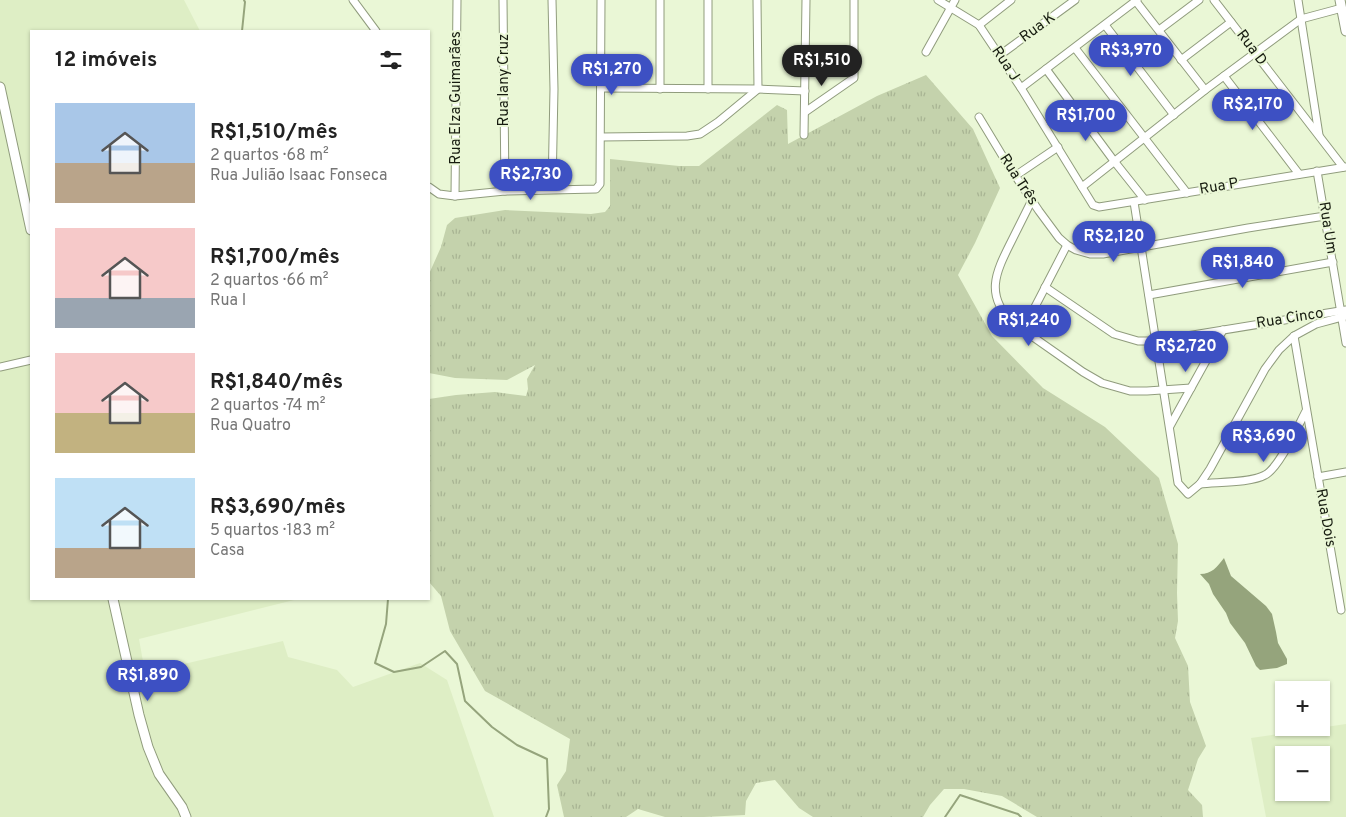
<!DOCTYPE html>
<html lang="pt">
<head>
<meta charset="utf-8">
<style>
	body { margin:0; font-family:Overpass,sans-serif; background:#f6f6f6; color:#222; height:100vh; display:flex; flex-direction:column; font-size:19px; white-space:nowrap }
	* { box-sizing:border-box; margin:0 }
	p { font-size:16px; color:#767676 }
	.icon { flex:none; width:28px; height:28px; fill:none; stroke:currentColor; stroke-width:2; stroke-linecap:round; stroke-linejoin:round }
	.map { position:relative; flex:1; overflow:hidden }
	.drawer { position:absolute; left:30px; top:30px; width:400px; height:570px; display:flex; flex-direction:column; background:#fff; border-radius:0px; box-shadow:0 1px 4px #0004 }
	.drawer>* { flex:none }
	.controls { position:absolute; left:1275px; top:681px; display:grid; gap:10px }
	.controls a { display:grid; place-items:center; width:55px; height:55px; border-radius:0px; background:#fff; box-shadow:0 1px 4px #0004; font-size:25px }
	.price { position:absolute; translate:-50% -42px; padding:0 11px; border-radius:18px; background:#3d50c3; color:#fff; font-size:16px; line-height:32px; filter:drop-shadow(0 1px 2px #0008) }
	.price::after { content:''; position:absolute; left:50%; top:30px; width:15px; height:11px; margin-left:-8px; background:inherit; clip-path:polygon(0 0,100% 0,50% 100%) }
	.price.selected { background:#222; color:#fff }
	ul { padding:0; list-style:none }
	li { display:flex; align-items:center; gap:15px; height:125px; padding:0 25px }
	li span { display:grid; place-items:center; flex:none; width:140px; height:100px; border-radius:0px; color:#555 }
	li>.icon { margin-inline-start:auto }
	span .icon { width:60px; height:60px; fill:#fffc; stroke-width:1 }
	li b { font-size:21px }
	h2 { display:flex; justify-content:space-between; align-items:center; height:60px; padding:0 25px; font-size:21px }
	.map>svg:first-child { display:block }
	.built { fill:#deeec5; fill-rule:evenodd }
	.grass { fill:url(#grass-tufts) }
	.water { fill:#95a47c }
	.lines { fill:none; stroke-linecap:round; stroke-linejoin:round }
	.stream { stroke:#95a47c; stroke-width:2 }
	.minor-casing { stroke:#909c7d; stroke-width:9 }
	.tertiary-casing { stroke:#909c7d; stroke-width:11 }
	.minor { stroke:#fff; stroke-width:7 }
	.tertiary { stroke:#fff; stroke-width:9 }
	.labels { text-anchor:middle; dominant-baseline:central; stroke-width:4; stroke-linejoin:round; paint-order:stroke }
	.street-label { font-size:15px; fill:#171c10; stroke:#eaf7d6 }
</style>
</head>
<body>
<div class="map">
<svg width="1346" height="817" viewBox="0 0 1346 817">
	<defs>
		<pattern id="grass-tufts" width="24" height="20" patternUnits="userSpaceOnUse" patternTransform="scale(1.25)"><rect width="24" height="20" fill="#c4d2ac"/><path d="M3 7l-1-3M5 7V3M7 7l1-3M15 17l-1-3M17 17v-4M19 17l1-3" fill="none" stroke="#a8b493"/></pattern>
	</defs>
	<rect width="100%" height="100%" fill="#eaf7d6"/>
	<g class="built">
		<polygon points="0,0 184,0 200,31 31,31 31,599 298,599 139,639 145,673 283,641 288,657 337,670 353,687 420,663 447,680 494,817 0,817"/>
		<path d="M1346,724V817H1266L1251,738ZM1284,755H1321V792H1284Z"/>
	</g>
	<polygon class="grass" points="926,75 973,129 1000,188 975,243 958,275 992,336 1043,388 1105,427 1159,478 1178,544 1177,593 1178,621 1175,638 1188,666 1190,702 1206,746 1198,759 1188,790 1202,805 1203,817 1037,817 1002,796 964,789 944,789 930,805 923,817 813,817 799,808 775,780 756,783 746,801 745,815 704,817 665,817 638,809 626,817 564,817 557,785 566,771 570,739 485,691 450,631 441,596 429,582 429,399 456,395 495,392 526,396 528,389 527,379 535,365 507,380 455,378 429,373 429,274 441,247 447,225 455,218 505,210 591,214 605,212 610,206 610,159 679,166 699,166 777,105 787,110 788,144 877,96"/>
	<path class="water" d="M1224,558L1231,576L1266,606L1272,614L1276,632L1278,643L1287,659V664L1277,668L1260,670L1256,666L1245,643L1230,623L1226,613L1213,594L1209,584L1200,574C1212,574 1217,567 1224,558Z"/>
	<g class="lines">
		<g class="stream">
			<polyline points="242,31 245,2 244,0"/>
			<polyline points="388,599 386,624 375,663 394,672 421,667 445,651 457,664 465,701 492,727 517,745 547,759 549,809 546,817"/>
			<polyline points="945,817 960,795 1018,814 1021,817"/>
		</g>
		<defs>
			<g id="minor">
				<polyline points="353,0 376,31"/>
				<polyline points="503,0 505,191"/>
				<polyline points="552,0 554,89 552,189"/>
				<polyline points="660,0 660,89"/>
				<polyline points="938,0 979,25 1021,88 1093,205 1099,207 1346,167"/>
				<polyline points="1135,0 1205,90"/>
				<polyline points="1214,0 1343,167"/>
				<polyline points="1298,0 1319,135"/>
				<polyline points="979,25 1011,0"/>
				<polyline points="1105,25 1174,115"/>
				<polyline points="1159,30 1199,0"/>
				<polyline points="1075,48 1187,193"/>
				<polyline points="926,52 955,0"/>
				<polyline points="1000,55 1075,0"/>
				<polyline points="1181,60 1231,22"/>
				<polyline points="1046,69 1114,161 1145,200"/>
				<polyline points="1224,76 1299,174"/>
				<polyline points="601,88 758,89 805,91"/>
				<polyline points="1021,88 1137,0"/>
				<polyline points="708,89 708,0"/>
				<polyline points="805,112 854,78 854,0"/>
				<polyline points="979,117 1008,165 1039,211 1059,238 1067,245 1076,250 1090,254 1103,254 1248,228 1325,216"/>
				<polyline points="1257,119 1287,96"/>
				<polyline points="804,135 806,0"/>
				<polyline points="601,137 687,136 700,134 718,122 758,89 757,0"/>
				<polyline points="1317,171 1346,343"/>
				<polyline points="1015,176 1058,147"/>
				<polyline points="429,187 439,194 455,196 505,191 596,189 600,184 601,0"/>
				<polyline points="1082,187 1205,90 1301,19 1342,8"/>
				<polyline points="455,196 457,0"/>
				<path d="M1032,200C1025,214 1018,228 1011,242C996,272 984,295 1013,323L1083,372L1102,383L1130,391H1147L1191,388"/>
				<polyline points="1134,202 1178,483 1188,494 1200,484 1210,469 1265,369 1279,350 1294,336 1316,324 1346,316"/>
				<polyline points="1045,287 1114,334 1138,341 1156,341 1346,310"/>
				<polyline points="1149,295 1333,262"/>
				<polyline points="1023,330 1067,245"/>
				<polyline points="1294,336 1341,610"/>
				<polyline points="0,367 31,360"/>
				<polyline points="1170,426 1223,330"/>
				<polyline points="1318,477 1346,472"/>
				<path d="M1200,484C1216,482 1251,483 1265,475C1279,468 1298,426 1306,411"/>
			</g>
			<g id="tertiary">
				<polyline points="1340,0 1346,31"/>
				<polyline points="0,87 31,230"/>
				<polyline points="113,599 139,715 148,747 159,774 182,807 186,817"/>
			</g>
		</defs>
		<use href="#minor" class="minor-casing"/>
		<use href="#tertiary" class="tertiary-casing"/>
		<use href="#minor" class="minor"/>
		<use href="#tertiary" class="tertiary"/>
	</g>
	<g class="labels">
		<g class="street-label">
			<text transform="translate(1038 28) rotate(-36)">Rua K</text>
			<text transform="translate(1251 48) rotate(53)">Rua D</text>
			<text transform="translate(1005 64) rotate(56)">Rua J</text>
			<text transform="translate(504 80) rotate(-90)">Rua Iany Cruz</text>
			<text transform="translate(456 98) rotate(-90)">Rua Elza Guimarães</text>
			<text transform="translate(1018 180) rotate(57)">Rua Três</text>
			<text transform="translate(1219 187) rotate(-10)">Rua P</text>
			<text transform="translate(1327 228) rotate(81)">Rua Um</text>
			<text transform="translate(1290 319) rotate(-9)">Rua Cinco</text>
			<text transform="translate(1325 518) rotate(80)">Rua Dois</text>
		</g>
	</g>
</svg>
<div class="controls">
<a>+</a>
<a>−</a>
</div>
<b class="price" style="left:1131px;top:77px">R$3,970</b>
<b class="price selected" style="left:822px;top:87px">R$1,510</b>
<b class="price" style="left:612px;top:96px">R$1,270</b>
<b class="price" style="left:1253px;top:131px">R$2,170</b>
<b class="price" style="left:1086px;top:142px">R$1,700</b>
<b class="price" style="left:531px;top:201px">R$2,730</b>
<b class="price" style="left:1114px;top:263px">R$2,120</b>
<b class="price" style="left:1243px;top:289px">R$1,840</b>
<b class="price" style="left:1029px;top:347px">R$1,240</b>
<b class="price" style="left:1186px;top:373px">R$2,720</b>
<b class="price" style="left:1264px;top:463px">R$3,690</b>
<b class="price" style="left:148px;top:702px">R$1,890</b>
<section class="drawer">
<h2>12 imóveis<svg class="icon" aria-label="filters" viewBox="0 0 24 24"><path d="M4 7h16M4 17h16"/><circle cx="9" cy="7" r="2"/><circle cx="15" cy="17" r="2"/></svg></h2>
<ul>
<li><span style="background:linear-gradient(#a9c7e8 60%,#b9a48a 0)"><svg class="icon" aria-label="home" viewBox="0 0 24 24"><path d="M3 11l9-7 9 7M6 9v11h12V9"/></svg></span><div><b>R$1,510/mês</b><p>2 quartos · 68 m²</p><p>Rua Julião Isaac Fonseca</p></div></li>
<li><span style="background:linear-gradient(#f6c9c9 70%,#9aa5b1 0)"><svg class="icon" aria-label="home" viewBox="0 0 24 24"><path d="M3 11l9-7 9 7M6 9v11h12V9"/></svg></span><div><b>R$1,700/mês</b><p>2 quartos · 66 m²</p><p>Rua I</p></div></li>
<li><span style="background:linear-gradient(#f6c9c9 60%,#c2b280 0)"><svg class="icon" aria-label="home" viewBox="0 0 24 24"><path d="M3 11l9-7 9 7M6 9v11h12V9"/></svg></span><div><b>R$1,840/mês</b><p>2 quartos · 74 m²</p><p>Rua Quatro</p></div></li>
<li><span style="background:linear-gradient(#bfe0f5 70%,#b9a48a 0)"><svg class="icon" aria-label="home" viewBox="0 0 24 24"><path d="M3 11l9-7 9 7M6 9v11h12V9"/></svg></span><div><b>R$3,690/mês</b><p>5 quartos · 183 m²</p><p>Casa</p></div></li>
</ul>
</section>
</div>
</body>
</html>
